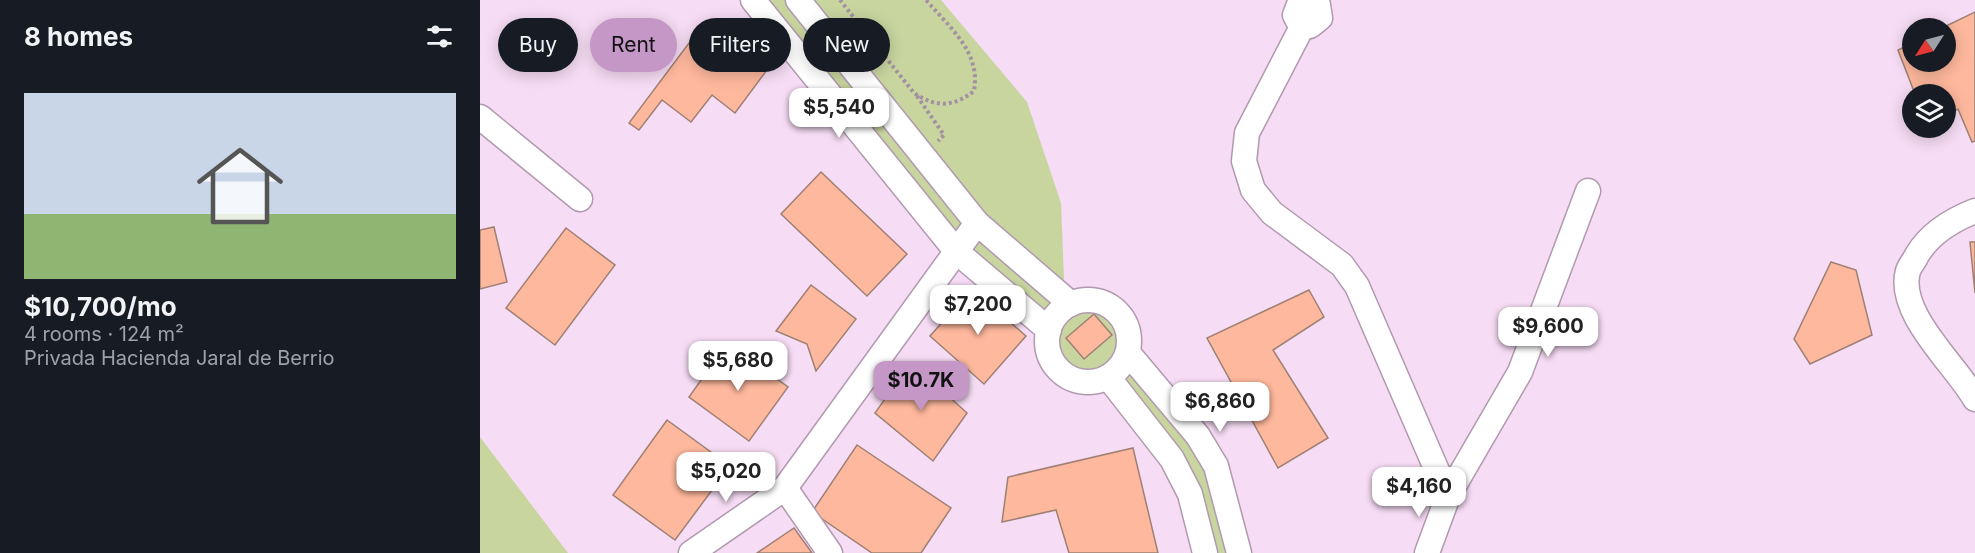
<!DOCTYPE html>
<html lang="en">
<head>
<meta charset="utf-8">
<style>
	body { margin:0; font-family:Inter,sans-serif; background:#242831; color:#f1f3f6; height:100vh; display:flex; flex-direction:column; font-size:22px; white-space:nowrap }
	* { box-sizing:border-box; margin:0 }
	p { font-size:20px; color:#9ea1a6 }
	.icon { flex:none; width:33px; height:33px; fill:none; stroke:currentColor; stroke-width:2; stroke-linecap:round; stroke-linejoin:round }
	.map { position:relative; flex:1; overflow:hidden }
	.drawer { display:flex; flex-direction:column; background:#171b24; width:480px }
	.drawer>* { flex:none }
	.top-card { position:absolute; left:18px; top:18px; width:570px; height:54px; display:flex; gap:12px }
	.needle { width:39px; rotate:234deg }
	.controls { position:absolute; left:1422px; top:18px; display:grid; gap:12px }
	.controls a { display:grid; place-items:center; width:54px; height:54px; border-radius:50%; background:#171b24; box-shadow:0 3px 15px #0003; font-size:30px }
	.price { position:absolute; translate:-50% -51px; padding:0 14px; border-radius:12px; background:#fff; color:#222; font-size:20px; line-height:39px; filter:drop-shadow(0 2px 3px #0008) }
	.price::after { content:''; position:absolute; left:50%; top:36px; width:18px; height:14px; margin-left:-9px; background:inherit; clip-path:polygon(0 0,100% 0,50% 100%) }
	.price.active { background:#c497c7; color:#111 }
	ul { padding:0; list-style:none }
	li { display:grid; align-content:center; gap:12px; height:318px; padding:0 24px }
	li span { display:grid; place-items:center; height:186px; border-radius:0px; color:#555 }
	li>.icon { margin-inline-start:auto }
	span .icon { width:108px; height:108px; fill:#fffc; stroke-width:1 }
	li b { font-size:26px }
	h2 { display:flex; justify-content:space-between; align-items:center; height:72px; padding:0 24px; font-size:26px }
	.tag { padding:0 21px; border-radius:27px; background:#171b24; box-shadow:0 3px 15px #0003; font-size:21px; line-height:54px }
	.tag.active { background:#c497c7; color:#111 }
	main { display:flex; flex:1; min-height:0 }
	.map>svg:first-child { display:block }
	.green { fill:#c8d59f }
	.building { fill:#feb89d; stroke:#9f8074; stroke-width:1.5 }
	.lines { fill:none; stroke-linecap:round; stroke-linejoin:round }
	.minor-casing { stroke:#b199af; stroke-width:27 }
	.path { stroke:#a390a2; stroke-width:4; stroke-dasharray:3 3; stroke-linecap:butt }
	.minor { stroke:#fff; stroke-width:24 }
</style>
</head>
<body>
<main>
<section class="drawer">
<h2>8 homes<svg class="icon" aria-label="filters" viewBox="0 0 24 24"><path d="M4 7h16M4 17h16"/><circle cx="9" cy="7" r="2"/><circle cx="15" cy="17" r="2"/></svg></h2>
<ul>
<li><span style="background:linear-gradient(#c9d6e8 65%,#8fb573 0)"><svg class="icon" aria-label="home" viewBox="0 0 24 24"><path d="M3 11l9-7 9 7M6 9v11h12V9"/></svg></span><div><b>$10,700/mo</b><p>4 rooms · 124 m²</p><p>Privada Hacienda Jaral de Berrio</p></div></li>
</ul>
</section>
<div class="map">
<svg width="1495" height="553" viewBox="0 0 1495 553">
	<rect width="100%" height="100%" fill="#f6dcf4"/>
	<g class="green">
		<path d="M273,0H461L547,102L581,203L584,279L575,291L602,301L625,304L643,319L649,342L718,436L759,553H726L710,494L627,377C597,388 572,374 567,341L477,252Z"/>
		<polygon points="0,437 88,553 0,553"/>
	</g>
	<g class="building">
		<polygon points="1495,12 1495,141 1492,142 1478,109 1466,115 1466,94 1435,94 1418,50 1432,43 1432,62 1466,62 1466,28 1462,28"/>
		<polygon points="224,23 287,70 255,113 232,95 211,122 182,100 159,130 149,123"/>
		<polygon points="341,172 427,254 387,296 301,214"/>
		<polygon points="14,227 27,282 0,289 0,230"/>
		<polygon points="86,228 135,265 75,345 26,308"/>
		<polygon points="1490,242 1495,242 1495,293"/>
		<polygon points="1351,262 1376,270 1392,335 1330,364 1314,339"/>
		<polygon points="331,285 376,319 336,371 327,344 296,331"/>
		<polygon points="492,289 546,336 504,384 450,336"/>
		<polygon points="829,290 844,317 793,350 848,438 798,468 727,338"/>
		<polygon points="614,314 632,335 604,359 586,338"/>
		<polygon points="247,343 308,387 269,441 209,397"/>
		<polygon points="431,362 487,413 453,461 395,413"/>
		<polygon points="187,420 250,466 195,540 133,495"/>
		<polygon points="377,445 471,508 441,553 392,553 332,512"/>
		<polygon points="653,448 678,553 589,553 576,510 522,522 528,477"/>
		<polygon points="314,528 332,553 277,553"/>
	</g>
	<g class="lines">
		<defs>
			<g id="minor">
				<polyline points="273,0 477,252 569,330"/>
				<polyline points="318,0 497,223 591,304"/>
				<polyline points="826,0 820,2 815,15 818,21 830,26 840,18 838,5 826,0"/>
				<polyline points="823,25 767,133 764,161 773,190 792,213 862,265 877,286 968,496"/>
				<polyline points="0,117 100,199"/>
				<path d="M1495,211C1472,220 1450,233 1437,255C1435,260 1430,265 1428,271C1416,313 1476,365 1495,399"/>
				<circle cx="608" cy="341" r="41"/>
				<polyline points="648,353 718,436 736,466 759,553"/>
				<polyline points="628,377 692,459 710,494 725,553"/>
				<polyline points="305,488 350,553"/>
				<polyline points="211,553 305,488 497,223"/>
				<polyline points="947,553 968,496 1040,372 1108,191"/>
			</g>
		</defs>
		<use href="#minor" class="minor-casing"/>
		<g class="path">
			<path d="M360,0L434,93C457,108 473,107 494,91C501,52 470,28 446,0"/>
			<polyline points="437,96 464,135 458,141"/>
		</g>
		<use href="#minor" class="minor"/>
	</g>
</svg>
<div class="controls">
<a><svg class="needle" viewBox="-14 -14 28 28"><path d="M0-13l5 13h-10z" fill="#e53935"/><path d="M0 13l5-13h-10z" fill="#9ea1a6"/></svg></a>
<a><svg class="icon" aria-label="layers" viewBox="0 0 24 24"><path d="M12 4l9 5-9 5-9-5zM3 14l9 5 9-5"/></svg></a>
</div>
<b class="price" style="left:359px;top:139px">$5,540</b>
<b class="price" style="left:498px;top:336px">$7,200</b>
<b class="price" style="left:1068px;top:358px">$9,600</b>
<b class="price" style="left:258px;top:392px">$5,680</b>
<b class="price active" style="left:441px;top:412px">$10.7K</b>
<b class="price" style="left:740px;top:433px">$6,860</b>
<b class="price" style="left:246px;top:503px">$5,020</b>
<b class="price" style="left:939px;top:518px">$4,160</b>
<div class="top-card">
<a class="tag">Buy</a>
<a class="tag active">Rent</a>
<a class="tag">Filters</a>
<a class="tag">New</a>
</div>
</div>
</main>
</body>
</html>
